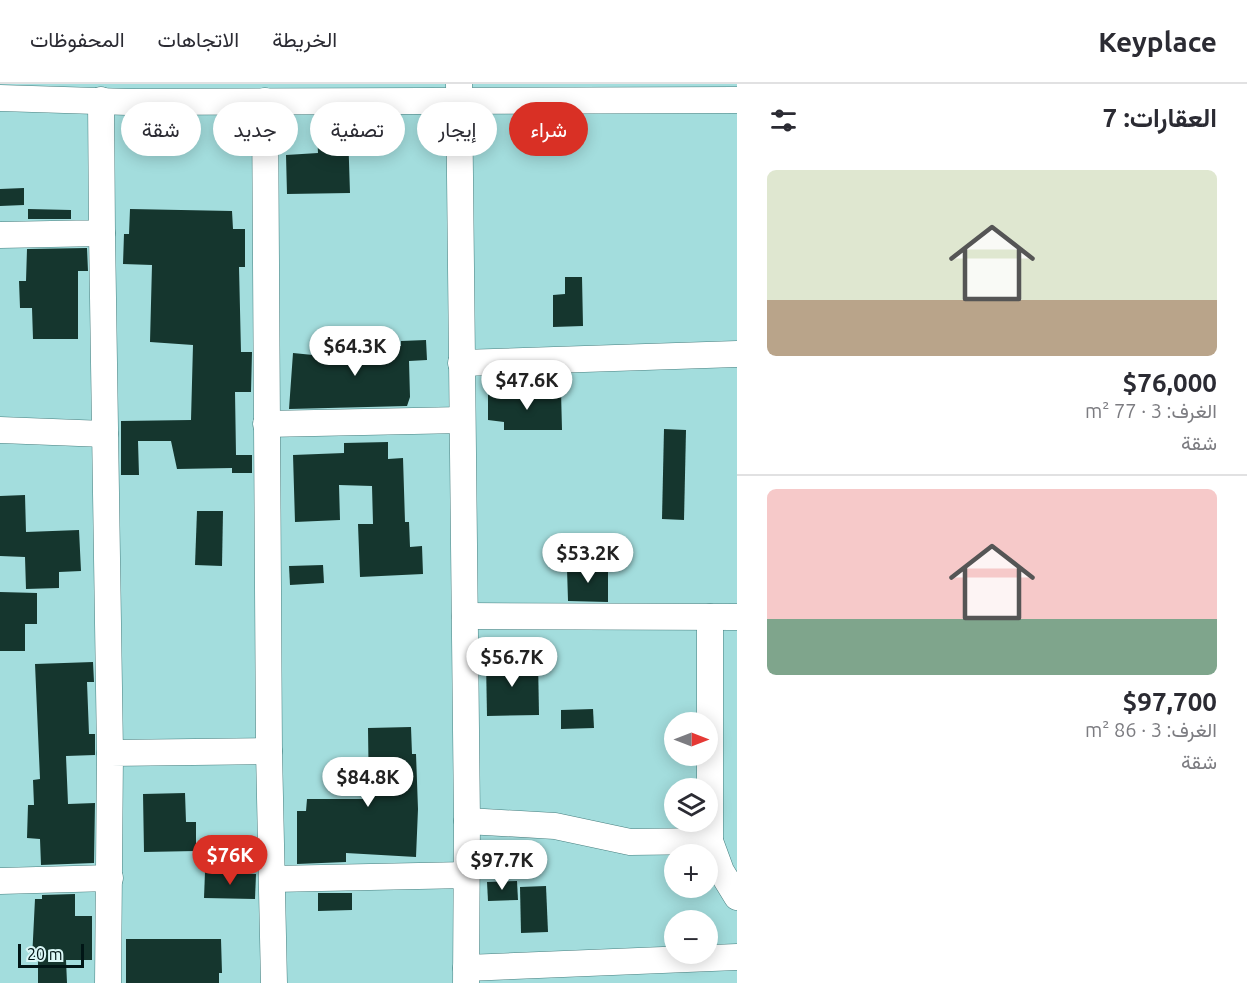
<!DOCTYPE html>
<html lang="ar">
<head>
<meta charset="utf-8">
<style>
	body { margin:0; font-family:Ubuntu,Vazirmatn,sans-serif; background:#f2f2f3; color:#2b2b33; direction:rtl; height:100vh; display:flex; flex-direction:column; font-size:22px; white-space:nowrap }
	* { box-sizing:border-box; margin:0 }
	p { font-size:20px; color:#7c7c81 }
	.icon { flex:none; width:33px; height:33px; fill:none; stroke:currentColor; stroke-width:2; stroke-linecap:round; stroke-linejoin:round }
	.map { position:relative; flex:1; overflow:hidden; direction:ltr }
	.sheet { display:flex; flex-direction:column; background:#fff; width:510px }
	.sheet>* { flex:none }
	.banner { position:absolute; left:18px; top:18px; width:570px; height:54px; direction:rtl; display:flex; gap:12px }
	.needle { width:39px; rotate:90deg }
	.buttons { position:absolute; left:664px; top:628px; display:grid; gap:12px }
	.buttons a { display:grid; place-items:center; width:54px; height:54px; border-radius:50%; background:#fff; box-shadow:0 3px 15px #0003; font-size:30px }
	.scale { position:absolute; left:18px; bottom:15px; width:66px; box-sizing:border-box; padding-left:6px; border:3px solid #011616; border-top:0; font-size:16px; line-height:21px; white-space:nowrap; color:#011616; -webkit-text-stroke:4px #dbf8f7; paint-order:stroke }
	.price { position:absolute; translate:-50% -51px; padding:0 14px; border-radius:21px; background:#fff; color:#222; font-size:20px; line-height:39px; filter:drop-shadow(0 2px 3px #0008) }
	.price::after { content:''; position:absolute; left:50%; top:36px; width:18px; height:14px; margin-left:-9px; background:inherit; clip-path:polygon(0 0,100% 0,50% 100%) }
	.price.selected { background:#d93025; color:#fff }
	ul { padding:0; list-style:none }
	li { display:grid; align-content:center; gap:12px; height:318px; padding:0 30px }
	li+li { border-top:2px solid #e1e1e2 }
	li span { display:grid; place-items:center; height:186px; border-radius:9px; color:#555 }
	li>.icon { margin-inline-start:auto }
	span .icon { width:108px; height:108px; fill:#fffc; stroke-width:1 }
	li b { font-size:26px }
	h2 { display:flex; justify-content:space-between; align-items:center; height:72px; padding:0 30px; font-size:26px }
	.chip { padding:0 21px; border-radius:27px; background:#fff; box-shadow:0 3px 15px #0003; font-size:21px; line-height:54px }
	.chip.selected { background:#d93025; color:#fff }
	header { display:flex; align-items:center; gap:36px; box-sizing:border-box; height:84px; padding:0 30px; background:#fff; border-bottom:2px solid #e1e1e2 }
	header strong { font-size:28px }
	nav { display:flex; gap:33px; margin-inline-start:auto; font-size:21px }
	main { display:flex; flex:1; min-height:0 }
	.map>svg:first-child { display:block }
	.building { fill:#15362e }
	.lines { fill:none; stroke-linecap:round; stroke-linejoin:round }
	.street-casing { stroke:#477f7f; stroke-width:27 }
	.street { stroke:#fff; stroke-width:26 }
</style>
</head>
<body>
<header>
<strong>Keyplace</strong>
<nav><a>الخريطة</a><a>الاتجاهات</a><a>المحفوظات</a></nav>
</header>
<main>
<section class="sheet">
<h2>العقارات: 7<svg class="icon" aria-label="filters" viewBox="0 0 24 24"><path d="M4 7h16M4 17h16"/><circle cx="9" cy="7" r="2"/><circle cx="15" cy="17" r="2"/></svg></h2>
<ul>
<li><span style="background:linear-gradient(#dfe7d0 70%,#b9a48a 0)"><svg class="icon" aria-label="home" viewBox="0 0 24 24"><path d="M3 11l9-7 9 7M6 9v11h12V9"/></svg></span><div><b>$76,000</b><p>الغرف: 3 · 77 m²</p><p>شقة</p></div></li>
<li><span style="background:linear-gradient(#f6c9c9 70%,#7fa58c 0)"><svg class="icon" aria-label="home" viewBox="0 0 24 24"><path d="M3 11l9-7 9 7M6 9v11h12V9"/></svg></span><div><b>$97,700</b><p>الغرف: 3 · 86 m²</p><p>شقة</p></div></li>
</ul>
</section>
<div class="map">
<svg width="737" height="899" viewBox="0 0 737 899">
	<rect width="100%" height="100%" fill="#a3dddd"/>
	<g class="building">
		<polygon points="348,47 350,109 287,110 286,71 318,69 317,48"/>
		<polygon points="24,104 24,121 0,122 0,105"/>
		<polygon points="28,125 71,126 71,135 28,135"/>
		<polygon points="130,125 232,127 233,145 245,145 245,183 239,183 241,268 252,268 251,308 235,308 236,371 252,371 252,389 232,389 232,384 177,385 171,357 138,357 139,391 121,391 121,337 191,336 193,261 150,258 152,181 123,180 124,150 129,150"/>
		<polygon points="87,164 88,187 78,187 78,255 33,255 32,224 20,224 19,197 26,197 27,165"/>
		<polygon points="565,193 582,193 583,242 553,243 553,211 565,210"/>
		<polygon points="426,256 427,276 409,277 410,313 407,322 289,325 293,269 343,274 344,263 401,262 401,257"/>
		<polygon points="561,307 562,346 504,346 504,338 488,336 488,311"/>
		<polygon points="664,345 686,346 684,436 662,435"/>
		<polygon points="388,358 388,375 403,374 405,438 409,438 410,463 422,462 423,490 360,493 358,440 373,440 372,402 339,401 340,436 295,438 293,371 344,369 344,359"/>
		<polygon points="25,411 26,448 79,446 81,487 59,488 59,504 26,505 25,473 0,472 0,412"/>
		<polygon points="197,427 223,427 222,482 195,481"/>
		<polygon points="323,481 324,499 290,501 289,482"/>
		<polygon points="608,483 608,518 568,517 567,484"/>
		<polygon points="0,508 37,509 37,540 25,540 25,567 0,567"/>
		<polygon points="538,576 539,631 487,632 486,577"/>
		<polygon points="93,578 94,598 87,598 89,650 95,650 95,671 66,672 68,720 95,719 94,779 41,781 40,755 27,754 28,721 34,721 33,696 40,695 35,580"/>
		<polygon points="593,625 594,644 561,645 561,626"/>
		<polygon points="411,643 412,670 416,670 418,725 416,773 346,769 346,778 297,780 297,727 306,727 307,715 369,715 368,644"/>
		<polygon points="185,709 186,738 196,738 196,767 144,768 143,710"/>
		<polygon points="205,788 256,790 255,815 204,814"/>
		<polygon points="517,797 518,816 488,817 487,798"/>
		<polygon points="546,802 548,848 521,849 520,803"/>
		<polygon points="318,809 352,809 352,826 318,827"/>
		<polygon points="75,810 75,832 92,832 92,876 66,876 67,899 38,899 38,875 32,875 35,815 42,815 42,811"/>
		<polygon points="126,855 221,855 222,889 219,889 219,899 126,899"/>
	</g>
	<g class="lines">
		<defs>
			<g id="street">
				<polyline points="459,0 467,737 466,899"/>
				<polyline points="0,14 128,18 737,16"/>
				<polyline points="265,17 269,667 274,899"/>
				<polyline points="102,149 110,669"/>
				<polyline points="0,151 102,149 101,16"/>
				<polyline points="461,279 737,270"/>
				<polyline points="266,340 462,336"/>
				<polyline points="0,346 105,350"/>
				<polyline points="465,532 737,533"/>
				<polyline points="710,533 710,757 721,787 737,813"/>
				<polyline points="467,737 555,742 630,758 710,757"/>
				<polyline points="273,795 467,791"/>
				<polyline points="0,797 110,794"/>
				<polyline points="466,884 737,873"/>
				<polyline points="108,899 110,669 269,667"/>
			</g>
		</defs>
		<use href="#street" class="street-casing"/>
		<use href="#street" class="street"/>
	</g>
</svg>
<div class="buttons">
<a><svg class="needle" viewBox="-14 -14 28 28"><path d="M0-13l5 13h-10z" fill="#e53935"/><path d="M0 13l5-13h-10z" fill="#7c7c81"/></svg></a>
<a><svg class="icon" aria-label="layers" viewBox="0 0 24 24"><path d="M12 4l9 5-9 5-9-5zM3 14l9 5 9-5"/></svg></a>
<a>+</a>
<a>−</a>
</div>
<div class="scale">20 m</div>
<b class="price" style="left:355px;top:293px">$64.3K</b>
<b class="price" style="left:527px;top:327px">$47.6K</b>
<b class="price" style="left:588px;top:500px">$53.2K</b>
<b class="price" style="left:512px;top:604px">$56.7K</b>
<b class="price" style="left:368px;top:724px">$84.8K</b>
<b class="price selected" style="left:230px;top:802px">$76K</b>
<b class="price" style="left:502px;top:807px">$97.7K</b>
<div class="banner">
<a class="chip selected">شراء</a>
<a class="chip">إيجار</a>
<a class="chip">تصفية</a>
<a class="chip">جديد</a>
<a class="chip">شقة</a>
</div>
</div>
</main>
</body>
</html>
